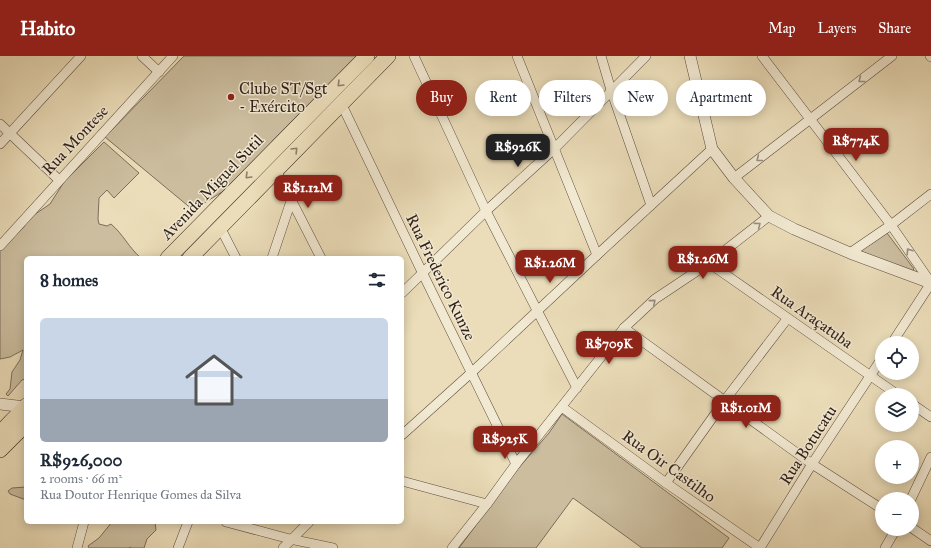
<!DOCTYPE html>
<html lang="en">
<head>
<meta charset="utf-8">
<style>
	body { margin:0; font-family:"IM FELL Great Primer",serif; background:#f6f6f7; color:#1f2937; height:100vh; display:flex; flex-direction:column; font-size:15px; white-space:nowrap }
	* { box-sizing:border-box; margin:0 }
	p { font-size:13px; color:#747a83 }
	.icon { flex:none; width:22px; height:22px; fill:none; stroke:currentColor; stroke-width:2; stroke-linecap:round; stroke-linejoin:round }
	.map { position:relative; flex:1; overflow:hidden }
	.side { position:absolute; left:24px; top:200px; width:380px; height:268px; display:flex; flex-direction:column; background:#fff; border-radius:6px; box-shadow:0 2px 10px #0003 }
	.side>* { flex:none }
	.hud { position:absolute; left:416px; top:24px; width:380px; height:36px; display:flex; gap:8px }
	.fabs { position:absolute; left:875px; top:280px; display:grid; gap:8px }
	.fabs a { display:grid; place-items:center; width:44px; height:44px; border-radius:50%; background:#fff; box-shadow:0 2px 10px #0003; font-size:20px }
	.price { position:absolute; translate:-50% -34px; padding:0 9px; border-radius:8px; background:#8f2418; color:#fff; font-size:13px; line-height:26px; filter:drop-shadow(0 1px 2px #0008) }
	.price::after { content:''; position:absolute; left:50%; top:24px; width:12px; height:9px; margin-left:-6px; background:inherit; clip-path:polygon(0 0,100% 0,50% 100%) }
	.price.on { background:#222; color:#fff }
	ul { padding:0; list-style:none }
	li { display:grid; align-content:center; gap:8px; height:212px; padding:0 16px }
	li+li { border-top:1px solid #e0e1e3 }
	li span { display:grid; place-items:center; height:124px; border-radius:6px; color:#555 }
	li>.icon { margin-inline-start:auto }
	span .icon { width:72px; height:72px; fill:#fffc; stroke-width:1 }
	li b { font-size:17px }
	h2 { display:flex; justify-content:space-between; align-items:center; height:48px; padding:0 16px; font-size:17px }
	.tag { padding:0 14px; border-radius:18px; background:#fff; box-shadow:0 2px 10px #0003; font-size:14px; line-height:36px }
	.tag.on { background:#8f2418; color:#fff }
	header { display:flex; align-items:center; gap:24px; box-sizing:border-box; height:56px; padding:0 20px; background:#8f2418; color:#fff }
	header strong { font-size:19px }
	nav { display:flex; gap:22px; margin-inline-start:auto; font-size:14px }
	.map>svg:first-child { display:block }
	.green { fill:#cbbd9e; stroke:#7c6e5c }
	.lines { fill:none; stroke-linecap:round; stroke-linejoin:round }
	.minor-casing { stroke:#5d4e41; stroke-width:10 }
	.tertiary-casing { stroke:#5d4e41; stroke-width:12 }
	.trunk-casing { stroke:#2e1f19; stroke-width:16 }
	.minor { stroke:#f2e9d2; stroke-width:9 }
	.tertiary { stroke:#f2e9d2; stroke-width:11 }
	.trunk { stroke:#ebddb9; stroke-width:15 }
	.oneway { stroke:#9a8e7f }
	.oneway2 { stroke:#8c7e69 }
	.poi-dot { fill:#8f2418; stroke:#f2e9d2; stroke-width:1.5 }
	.labels { text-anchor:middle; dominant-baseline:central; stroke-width:3; stroke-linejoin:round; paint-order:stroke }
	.poi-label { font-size:16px; fill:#2e1f19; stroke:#f2e9d2; text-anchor:start }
	.street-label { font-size:16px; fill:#2e1f19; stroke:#f2e9d2 }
</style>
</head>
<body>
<header>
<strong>Habito</strong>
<nav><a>Map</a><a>Layers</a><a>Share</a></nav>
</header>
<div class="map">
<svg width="931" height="492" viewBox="0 0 931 492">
	<rect width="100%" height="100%" fill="#ebddb9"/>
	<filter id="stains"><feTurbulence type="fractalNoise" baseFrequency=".005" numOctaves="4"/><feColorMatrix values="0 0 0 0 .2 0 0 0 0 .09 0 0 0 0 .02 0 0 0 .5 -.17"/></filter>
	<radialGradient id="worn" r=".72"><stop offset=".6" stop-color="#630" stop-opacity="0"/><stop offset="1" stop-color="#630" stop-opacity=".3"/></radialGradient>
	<g class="green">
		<polygon points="184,0 358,0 230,131 193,154 105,81"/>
		<path d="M104,86L139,117L114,142L107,134L99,142L98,163L99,168L107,170L111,168C123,178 129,192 141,202H26V323L22,324L8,340L6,338L10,333L12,316L20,304L23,294L10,301L0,303V193L24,171L28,163L50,148L64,126Z"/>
		<polygon points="887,177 914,213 912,215 860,195"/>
		<polygon points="562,358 729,482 722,492 642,492 573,442 536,492 459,492 516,415 549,377"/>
		<polygon points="26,431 26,444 10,438 8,435 12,432"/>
		<polygon points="112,466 155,466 156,474 147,483 144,492 132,492 130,491 129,492 89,492 88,490 99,482"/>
	</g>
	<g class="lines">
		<defs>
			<g id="minor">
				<polyline points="142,0 159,16"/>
				<polyline points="414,0 486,155 577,332"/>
				<polyline points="517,0 597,199"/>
				<polyline points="601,0 611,34 651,149"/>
				<polyline points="762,0 891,169 931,227 892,287"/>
				<polyline points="930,0 931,1"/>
				<polyline points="341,47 423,218 516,408"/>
				<polyline points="0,68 59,124"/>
				<polyline points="0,88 81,0"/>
				<polyline points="276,114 321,202"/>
				<polyline points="734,122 892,0"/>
				<polyline points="220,171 236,202"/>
				<polyline points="0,190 173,0"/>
				<polyline points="850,197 891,169 931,138"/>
				<polyline points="272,202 292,142"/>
				<polyline points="709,207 898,339"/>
				<polyline points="402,237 486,155 554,93 646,0"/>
				<polyline points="624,272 812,408 882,453"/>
				<polyline points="912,348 931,361"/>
				<polyline points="562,351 666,427 760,492"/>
				<polyline points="402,379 471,317 597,199 712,93"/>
				<polyline points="402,425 487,448"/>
				<polyline points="666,427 725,344 787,263"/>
				<polyline points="911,443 931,401"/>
				<polyline points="226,466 290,483 333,492"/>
				<polyline points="912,472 931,485"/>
				<polyline points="77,492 84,466"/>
				<polyline points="178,492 188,466"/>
				<polyline points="283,492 309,466"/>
				<polyline points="452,492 487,448 516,408 624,272 655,243 709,207 769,160"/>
				<polyline points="760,492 812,408 882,302"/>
				<polyline points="885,492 896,473"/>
			</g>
			<g id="tertiary">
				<polyline points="690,0 712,93 734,122 769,160 794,173 850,197 931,227"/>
				<polyline points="0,348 25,351"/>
			</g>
			<g id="trunk">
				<polyline points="168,202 367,0"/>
				<polyline points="190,202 388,0"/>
				<polyline points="0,377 26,350"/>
				<polyline points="0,394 26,368"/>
			</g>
		</defs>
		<use href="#minor" class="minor-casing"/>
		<use href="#tertiary" class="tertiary-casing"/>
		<use href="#trunk" class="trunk-casing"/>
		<use href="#minor" class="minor"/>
		<use href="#tertiary" class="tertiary"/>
		<use href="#trunk" class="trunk"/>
	</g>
	<defs><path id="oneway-chevron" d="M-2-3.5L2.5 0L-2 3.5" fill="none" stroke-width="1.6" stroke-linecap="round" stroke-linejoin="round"/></defs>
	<g class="oneway">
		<use href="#oneway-chevron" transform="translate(861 24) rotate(142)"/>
		<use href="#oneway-chevron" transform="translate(759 103) rotate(142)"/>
		<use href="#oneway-chevron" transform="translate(758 169) rotate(-37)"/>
		<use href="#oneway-chevron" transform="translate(909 195) rotate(-124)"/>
		<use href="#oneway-chevron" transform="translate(653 246) rotate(-40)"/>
	</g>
	<g class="oneway2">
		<use href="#oneway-chevron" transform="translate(340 28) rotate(135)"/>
		<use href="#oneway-chevron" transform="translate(295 94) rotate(-46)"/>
		<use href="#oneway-chevron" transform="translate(248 120) rotate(135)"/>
	</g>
	<circle class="poi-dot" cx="231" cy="41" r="4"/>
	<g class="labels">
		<g class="poi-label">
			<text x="239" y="32">Clube ST/Sgt<tspan x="239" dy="18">- Exército</tspan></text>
		</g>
		<g class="street-label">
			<text transform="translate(75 84) rotate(-47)">Rua Montese</text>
			<text transform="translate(212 131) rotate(-46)">Avenida Miguel Sutil</text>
			<text transform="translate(441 221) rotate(64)">Rua Frederico Kunze</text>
			<text transform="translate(812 261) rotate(35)">Rua Araçatuba</text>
			<text transform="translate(808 389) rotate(-57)">Rua Botucatu</text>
			<text transform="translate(669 410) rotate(36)">Rua Oir Castilho</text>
		</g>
	</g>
	<rect width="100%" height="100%" filter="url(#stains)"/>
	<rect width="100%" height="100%" fill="url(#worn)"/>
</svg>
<div class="fabs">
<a><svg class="icon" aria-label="locate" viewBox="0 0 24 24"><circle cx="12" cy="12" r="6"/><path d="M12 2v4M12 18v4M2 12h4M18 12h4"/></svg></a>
<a><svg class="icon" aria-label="layers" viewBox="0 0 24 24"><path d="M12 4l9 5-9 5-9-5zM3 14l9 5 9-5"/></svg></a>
<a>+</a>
<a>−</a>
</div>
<b class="price" style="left:856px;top:106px">R$774K</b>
<b class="price on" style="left:518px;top:112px">R$926K</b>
<b class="price" style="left:308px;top:153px">R$1.12M</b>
<b class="price" style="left:703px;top:224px">R$1.26M</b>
<b class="price" style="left:550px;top:228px">R$1.26M</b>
<b class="price" style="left:609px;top:309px">R$709K</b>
<b class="price" style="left:746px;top:373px">R$1.01M</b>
<b class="price" style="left:505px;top:404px">R$925K</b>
<div class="hud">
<a class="tag on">Buy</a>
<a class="tag">Rent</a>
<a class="tag">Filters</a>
<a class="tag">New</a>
<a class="tag">Apartment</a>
</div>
<section class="side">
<h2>8 homes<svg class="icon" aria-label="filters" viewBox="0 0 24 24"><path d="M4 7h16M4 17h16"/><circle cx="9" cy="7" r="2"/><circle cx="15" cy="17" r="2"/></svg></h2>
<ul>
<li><span style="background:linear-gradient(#c9d6e8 65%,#9aa5b1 0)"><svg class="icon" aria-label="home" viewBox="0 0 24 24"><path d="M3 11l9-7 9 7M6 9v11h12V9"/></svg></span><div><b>R$926,000</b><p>2 rooms · 66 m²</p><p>Rua Doutor Henrique Gomes da Silva</p></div></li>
</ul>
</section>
</div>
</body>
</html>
